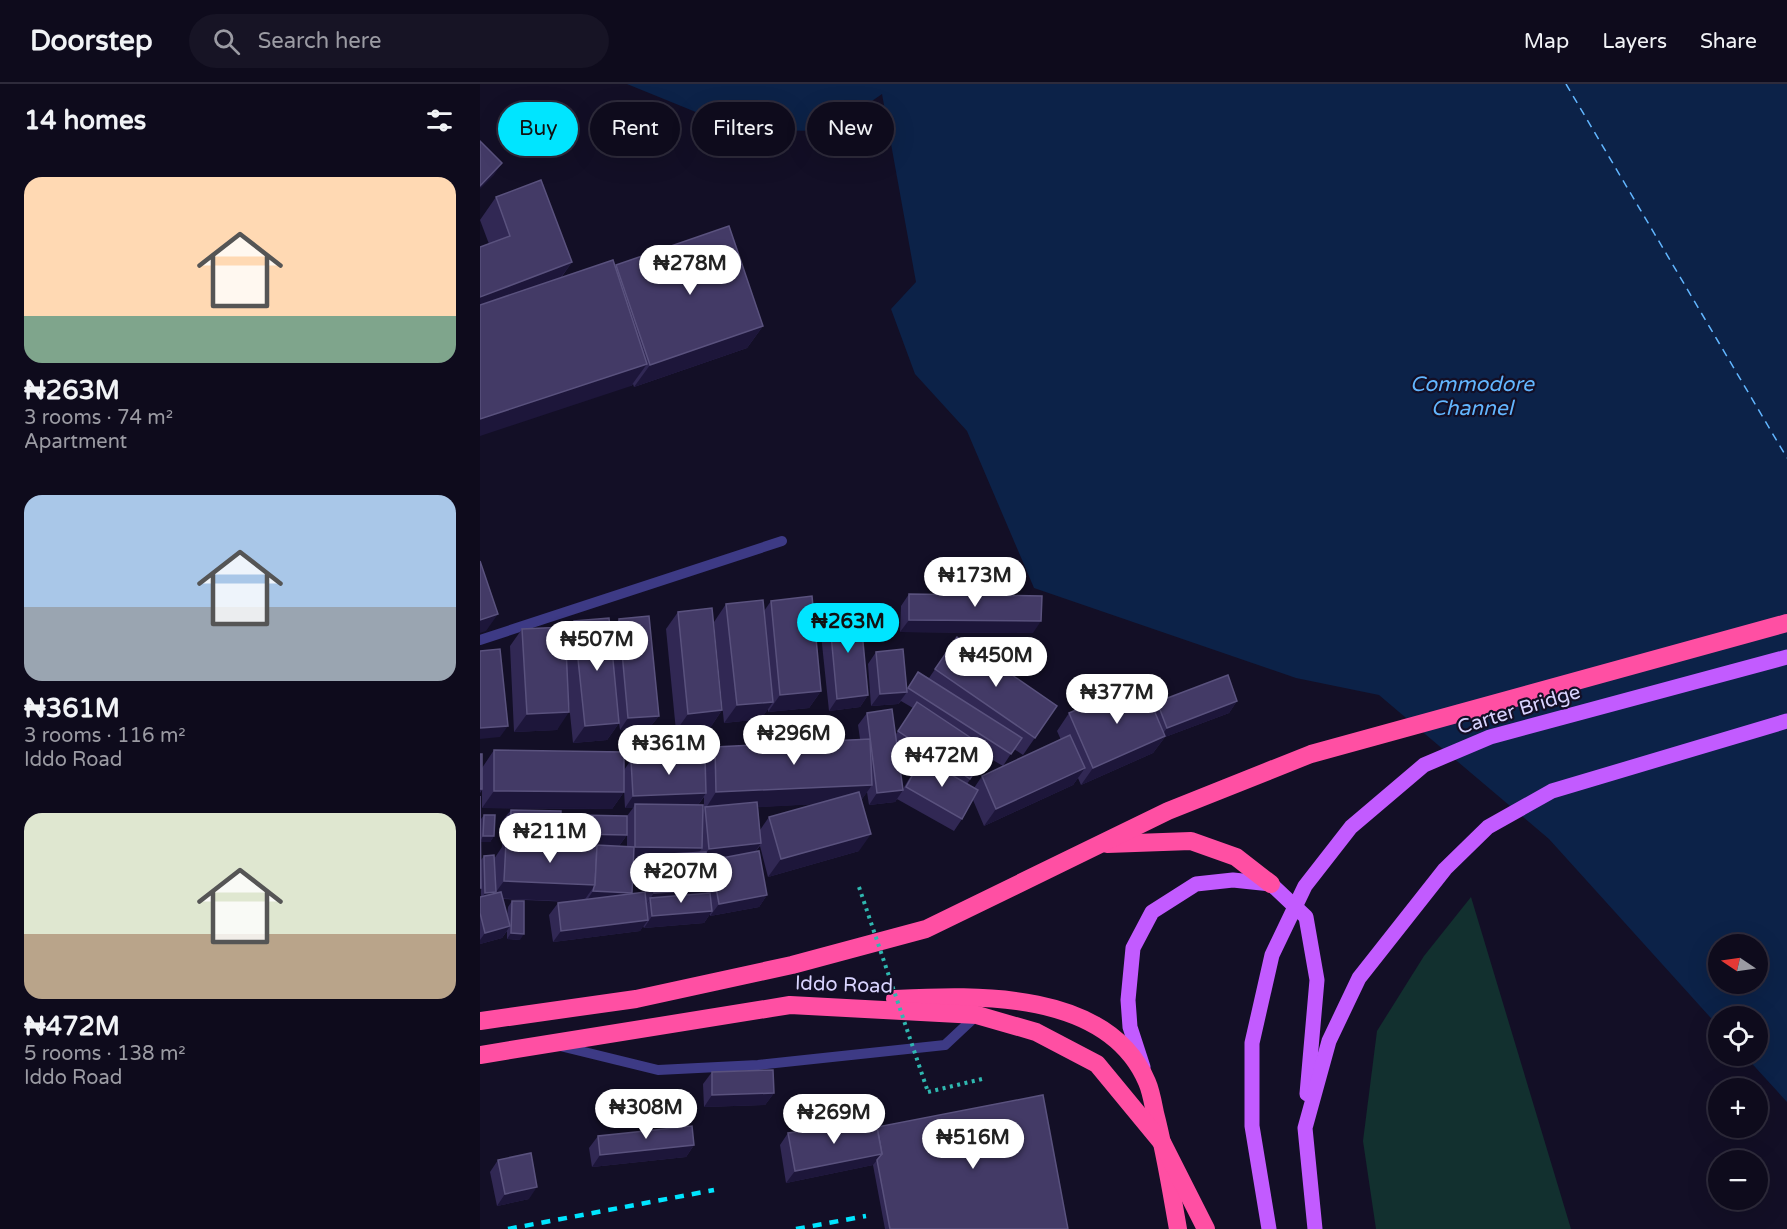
<!DOCTYPE html>
<html lang="en">
<head>
<meta charset="utf-8">
<style>
	body { margin:0; font-family:"Varela Round",sans-serif; background:#171425; color:#f1f3f6; height:100vh; display:flex; flex-direction:column; font-size:22px; white-space:nowrap }
	* { box-sizing:border-box; margin:0 }
	p { font-size:20px; color:#9b9ba3 }
	.icon { flex:none; width:33px; height:33px; fill:none; stroke:currentColor; stroke-width:2; stroke-linecap:round; stroke-linejoin:round }
	.map { position:relative; flex:1; overflow:hidden }
	.sheet { display:flex; flex-direction:column; background:#0e0b1c; width:480px }
	.sheet>* { flex:none }
	.top-card { position:absolute; left:18px; top:18px; width:570px; height:54px; display:flex; gap:12px }
	.needle { width:39px; rotate:283deg }
	.tools { position:absolute; left:1228px; top:850px; display:grid; gap:12px }
	.tools a { display:grid; place-items:center; width:60px; height:60px; border-radius:50%; background:#0e0b1c; box-shadow:0 6px 24px #0002,0 0 0 2px #2e2b3b; font-size:30px }
	.price { position:absolute; translate:-50% -51px; padding:0 14px; border-radius:21px; background:#fff; color:#222; font-size:20px; line-height:39px; filter:drop-shadow(0 2px 3px #0008) }
	.price::after { content:''; position:absolute; left:50%; top:36px; width:18px; height:14px; margin-left:-9px; background:inherit; clip-path:polygon(0 0,100% 0,50% 100%) }
	.price.active { background:#00e5ff; color:#111 }
	ul { padding:0; list-style:none }
	li { display:grid; align-content:center; gap:12px; height:318px; padding:0 24px }
	li span { display:grid; place-items:center; height:186px; border-radius:18px; color:#555 }
	li>.icon { margin-inline-start:auto }
	span .icon { width:108px; height:108px; fill:#fffc; stroke-width:1 }
	li b { font-size:26px }
	h2 { display:flex; justify-content:space-between; align-items:center; height:72px; padding:0 24px; font-size:26px }
	.chip { padding:0 21px; border-radius:27px; background:#0e0b1c; box-shadow:0 6px 24px #0002,0 0 0 2px #2e2b3b; font-size:21px; line-height:54px }
	.chip.active { background:#00e5ff; color:#111 }
	header { display:flex; align-items:center; gap:36px; box-sizing:border-box; height:84px; padding:0 30px; background:#0e0b1c; border-bottom:2px solid #2e2b3b }
	header strong { font-size:28px }
	nav { display:flex; gap:33px; margin-inline-start:auto; font-size:21px }
	.search { width:420px; height:54px; background:#171425; display:flex; align-items:center; gap:15px; box-sizing:border-box; padding:0 21px; border-radius:33px; color:#9b9ba3; font-size:22px }
	main { display:flex; flex:1; min-height:0 }
	.map>svg:first-child { display:block }
	.green { fill:#12302f }
	.water { fill:#0c2248; fill-rule:evenodd }
	.lines { fill:none; stroke-linecap:round; stroke-linejoin:round }
	.ferry { stroke:#62b6ff; stroke-width:1.5; stroke-dasharray:8 6; stroke-linecap:butt }
	.path { stroke:#2fb8b0; stroke-width:4; stroke-dasharray:3 4.5; stroke-linecap:butt }
	.lane { stroke:#3d3a85; stroke-width:10 }
	.primary { stroke:#c25bff; stroke-width:15 }
	.highway { stroke:#ff4fa3; stroke-width:18 }
	.rail { stroke:#00e5ff; stroke-width:4.5; stroke-dasharray:9 8; stroke-linecap:butt }
	.path-bridge { stroke:#2fb8b0; stroke-width:4; stroke-dasharray:3 4.5; stroke-linecap:butt }
	.primary-bridge { stroke:#c25bff; stroke-width:15 }
	.wall { fill:#312854; fill-rule:evenodd }
	.shaded-wall { fill:#1d163a }
	.building { fill:#433a66; stroke:#5a527e; stroke-width:1.5 }
	.labels { text-anchor:middle; dominant-baseline:central; stroke-width:4.5; stroke-linejoin:round; paint-order:stroke }
	.street-label { font-size:20px; fill:#d9d4ff; stroke:#130f26 }
	.water-label { font-size:21px; font-style:italic; fill:#62b6ff; stroke:#130f26 }
</style>
</head>
<body>
<header>
<strong>Doorstep</strong>
<div class="search"><svg class="icon" aria-label="search" viewBox="0 0 24 24"><circle cx="10" cy="10" r="6"/><path d="M15 15l6 6"/></svg>Search here</div>
<nav><a>Map</a><a>Layers</a><a>Share</a></nav>
</header>
<main>
<section class="sheet">
<h2>14 homes<svg class="icon" aria-label="filters" viewBox="0 0 24 24"><path d="M4 7h16M4 17h16"/><circle cx="9" cy="7" r="2"/><circle cx="15" cy="17" r="2"/></svg></h2>
<ul>
<li><span style="background:linear-gradient(#ffd9b3 75%,#7fa58c 0)"><svg class="icon" aria-label="home" viewBox="0 0 24 24"><path d="M3 11l9-7 9 7M6 9v11h12V9"/></svg></span><div><b>₦263M</b><p>3 rooms · 74 m²</p><p>Apartment</p></div></li>
<li><span style="background:linear-gradient(#a9c7e8 60%,#9aa5b1 0)"><svg class="icon" aria-label="home" viewBox="0 0 24 24"><path d="M3 11l9-7 9 7M6 9v11h12V9"/></svg></span><div><b>₦361M</b><p>3 rooms · 116 m²</p><p>Iddo Road</p></div></li>
<li><span style="background:linear-gradient(#dfe7d0 65%,#b9a48a 0)"><svg class="icon" aria-label="home" viewBox="0 0 24 24"><path d="M3 11l9-7 9 7M6 9v11h12V9"/></svg></span><div><b>₦472M</b><p>5 rooms · 138 m²</p><p>Iddo Road</p></div></li>
</ul>
</section>
<div class="map">
<svg width="1307" height="1145" viewBox="0 0 1307 1145">
	<rect width="100%" height="100%" fill="#130f26"/>
	<polygon class="green" points="991,813 1091,1145 896,1145 883,1057 897,947 944,872"/>
	<path class="water" d="M147,0H1307V1018L1265,972H1278V933H1239V943L1069,755L899,611L816,594L554,504L487,347L435,290L411,225L436,198L402,10L349,47L260,46ZM1239,861H1278V900H1239Z"/>
	<g class="lines">
		<polyline class="ferry" points="1086,0 1307,374"/>
		<polyline class="path" points="448,1008 506,994"/>
		<g class="lane">
			<polyline points="0,556 302,457"/>
			<polyline points="80,962 178,986 278,981 465,961 497,931"/>
		</g>
		<g class="primary">
			<polyline points="663,983 650,943 648,916 653,864 672,828 716,800 753,796 791,800 826,833 837,896 827,1010"/>
			<polyline points="835,1145 825,1044 849,957 879,894 965,785 1008,743 1072,707 1307,637"/>
		</g>
		<g class="highway">
			<polyline points="627,760 711,757 756,773 791,800"/>
			<path d="M415,915C497,911 628,906 667,998C671,1007 673,1019 675,1029C685,1067 691,1106 698,1145"/>
			<polyline points="0,937 156,915 312,881 446,845 688,727 831,670 1307,539"/>
			<polyline points="0,971 310,921 497,931 556,948 617,980 683,1060 726,1145"/>
		</g>
		<g class="rail">
			<polyline points="28,1145 234,1106"/>
			<polyline points="316,1145 386,1132"/>
		</g>
		<polyline class="path-bridge" points="379,803 448,1008"/>
		<polyline class="primary-bridge" points="789,1145 772,1042 772,959 792,871 825,802 871,743 944,681 1010,653 1307,573"/>
	</g>
	<g class="wall">
		<polygon points="16,113 92,178 81,194 135,183 136,181 283,242 267,264 154,303 153,300 151,302 9,160 0,136"/>
		<polygon points="429,510 553,549 420,548 421,522"/>
		<polygon points="291,517 341,607 329,624 288,628 288,625 281,635 244,639 234,538 246,520 284,527"/>
		<polygon points="198,528 242,626 230,644 196,647 186,545"/>
		<polygon points="349,529 388,611 380,623 349,627 340,541"/>
		<polygon points="139,535 179,632 170,643 140,646 139,639 127,656 93,659 89,620 77,646 34,648 30,562 42,545 85,550 94,537 131,547"/>
		<path d="M477,553L577,622L543,671L534,665L523,682L506,672L487,700L494,704L502,692L581,656L577,647L589,629L673,624L677,618L757,617L749,629L685,653L673,669L601,701L598,694L593,701L504,742L493,716L482,735L474,747L417,715L419,712L415,718L389,721L387,708L382,715L379,767L288,793L280,762L276,767L287,811L279,823L230,832V830L224,839L164,844L163,842L160,847L73,858L69,831L78,819L91,818L23,815L27,832L28,823L32,817L40,856L27,855V847L22,854L0,860V813H1V735L4,731L14,752L10,758H1V776L4,772L14,775L22,763V737L31,726L80,752L74,760L88,761V743L96,731L147,732L153,724H145L144,706V708L132,725L2,724V706L0,709L2,684L14,666L144,686L151,676H225L235,663L380,655L378,641L387,629L416,650L433,624L421,617L418,620L391,622L388,580L396,568L427,605L438,588L449,594ZM418,664L439,678L423,705ZM224,713V724L223,726L218,721ZM335,720L289,733L280,746L278,723ZM147,751V763L139,762ZM154,775H169L163,783L165,809L151,810ZM236,775L231,776L226,782V776Z"/>
		<polygon points="232,988 294,1009 285,1021 224,1023 223,1000"/>
		<polygon points="397,1043 588,1145 405,1145 393,1081 306,1099 300,1061 308,1049"/>
		<polygon points="118,1052 214,1061 206,1073 112,1083 109,1064"/>
		<polygon points="18,1076 49,1115 17,1122 10,1088"/>
	</g>
	<g class="shaded-wall">
		<polygon points="22,79 14,91 0,105 0,102"/>
		<polygon points="92,178 76,200 0,230 0,213"/>
		<polygon points="283,242 267,264 154,303 170,281"/>
		<polygon points="167,280 151,302 0,352 0,335"/>
		<polygon points="18,530 6,547 0,549 0,536"/>
		<polygon points="429,536 561,537 553,549 420,548"/>
		<polygon points="341,607 329,624 288,628 300,611"/>
		<polygon points="427,608 418,620 391,622 400,610"/>
		<polygon points="388,611 380,623 349,627 357,615"/>
		<polygon points="757,617 749,629 685,653 673,669 601,701 613,684 679,655 687,644"/>
		<polygon points="293,618 281,635 244,639 257,621"/>
		<polygon points="242,626 230,644 196,647 208,630"/>
		<polygon points="89,628 77,646 34,648 47,630"/>
		<polygon points="179,632 170,643 140,646 148,634"/>
		<polygon points="139,639 127,656 93,659 105,642"/>
		<polygon points="28,642 20,653 0,655 0,644"/>
		<polygon points="605,684 593,701 504,742 516,725"/>
		<polygon points="392,701 380,718 226,726 226,724 236,708"/>
		<polygon points="423,706 415,718 389,721 397,709"/>
		<polygon points="14,707 144,708 132,725 2,724"/>
		<polygon points="226,709 218,721 155,720 153,724 145,724 153,712"/>
		<polygon points="96,750 147,751 138,763 88,762"/>
		<polygon points="391,750 379,767 288,793 301,775"/>
		<polygon points="30,751 80,752 72,764 26,758 22,763"/>
		<polygon points="3,752 14,752 10,758 0,758"/>
		<polygon points="281,759 273,771 221,777 229,765"/>
		<polygon points="155,763 222,764 214,776 172,771 169,775 146,775"/>
		<polygon points="24,797 115,801 103,818 12,814 1,815 5,809 16,808"/>
		<polygon points="228,806 220,818 170,814 166,821 174,809"/>
		<polygon points="113,807 152,809 144,821 105,819"/>
		<polygon points="287,811 279,823 230,832 239,820"/>
		<polygon points="232,827 224,839 164,844 172,832"/>
		<polygon points="168,836 160,847 73,858 81,847"/>
		<polygon points="30,842 22,854 0,860 0,856 5,849"/>
		<polygon points="31,849 44,850 40,856 27,855"/>
		<polygon points="294,1009 285,1021 224,1023 232,1011"/>
		<polygon points="214,1061 206,1073 112,1083 120,1071"/>
		<polygon points="402,1070 393,1081 306,1099 315,1087"/>
		<polygon points="57,1103 49,1115 17,1122 25,1110"/>
	</g>
	<g class="building">
		<polygon points="0,57 22,79 0,102"/>
		<polygon points="61,96 92,178 0,213 0,163 30,152 16,113"/>
		<polygon points="249,142 283,242 170,281 136,181"/>
		<polygon points="133,176 167,280 0,335 0,221"/>
		<polygon points="0,477 18,530 0,536"/>
		<polygon points="429,510 562,512 561,537 429,536"/>
		<polygon points="332,512 341,607 300,611 291,517"/>
		<polygon points="283,516 293,618 257,621 246,520"/>
		<polygon points="232,524 242,626 208,630 198,528"/>
		<polygon points="380,526 388,611 357,615 349,529"/>
		<polygon points="169,532 179,632 148,634 139,535"/>
		<polygon points="129,534 139,639 105,642 94,537"/>
		<polygon points="85,543 89,628 47,630 42,545"/>
		<polygon points="477,553 577,622 555,654 455,585"/>
		<polygon points="20,565 28,642 0,644 0,567"/>
		<polygon points="423,565 427,608 400,610 396,568"/>
		<polygon points="438,588 542,654 531,670 428,604"/>
		<polygon points="748,591 757,617 687,644 677,618"/>
		<polygon points="662,598 685,652 613,684 589,629"/>
		<polygon points="437,618 509,666 490,695 418,647"/>
		<polygon points="412,625 423,706 397,709 387,629"/>
		<polygon points="590,651 605,684 516,725 502,692"/>
		<polygon points="390,655 392,701 236,708 235,663"/>
		<polygon points="14,666 144,668 144,708 14,707"/>
		<rect x="0" y="670" width="2" height="35"/>
		<polygon points="225,673 226,709 153,712 151,676"/>
		<polygon points="442,674 498,706 482,735 426,703"/>
		<polygon points="379,708 391,750 301,775 289,733"/>
		<polygon points="0,712 1,804 0,804"/>
		<polygon points="277,718 281,759 229,765 225,723"/>
		<polygon points="155,720 223,721 222,764 155,763"/>
		<polygon points="31,726 81,727 80,752 30,751"/>
		<polygon points="4,731 15,731 14,752 3,752"/>
		<polygon points="96,731 147,732 147,751 96,750"/>
		<polygon points="26,758 117,762 115,801 24,797"/>
		<polygon points="116,761 154,763 152,809 113,807 114,803 115,801 117,762"/>
		<polygon points="279,767 287,811 239,820 231,776"/>
		<polygon points="226,768 228,806 174,809 172,771"/>
		<polygon points="14,771 16,808 5,809 4,772"/>
		<polygon points="21,808 30,842 5,849 0,829 0,813"/>
		<polygon points="165,808 168,836 81,847 78,819"/>
		<polygon points="230,809 232,827 172,832 170,814"/>
		<polygon points="32,817 44,817 44,850 31,849"/>
		<polygon points="293,986 294,1009 232,1011 232,988"/>
		<polygon points="563,1011 588,1145 410,1145 397,1076 402,1070 397,1043"/>
		<polygon points="396,1038 402,1070 315,1087 308,1049"/>
		<polygon points="212,1042 214,1061 120,1071 118,1052"/>
		<polygon points="51,1069 57,1103 25,1110 18,1076"/>
	</g>
	<g class="labels">
		<g class="street-label">
			<text transform="translate(1039 626) rotate(-17)">Carter Bridge</text>
			<text transform="translate(364 901) rotate(2)">Iddo Road</text>
		</g>
		<g class="water-label">
			<text x="992" y="300">Commodore<tspan x="992" dy="24">Channel</tspan></text>
		</g>
	</g>
</svg>
<div class="tools">
<a><svg class="needle" viewBox="-14 -14 28 28"><path d="M0-13l5 13h-10z" fill="#e53935"/><path d="M0 13l5-13h-10z" fill="#9b9ba3"/></svg></a>
<a><svg class="icon" aria-label="locate" viewBox="0 0 24 24"><circle cx="12" cy="12" r="6"/><path d="M12 2v4M12 18v4M2 12h4M18 12h4"/></svg></a>
<a>+</a>
<a>−</a>
</div>
<b class="price" style="left:210px;top:212px">₦278M</b>
<b class="price" style="left:495px;top:524px">₦173M</b>
<b class="price active" style="left:368px;top:570px">₦263M</b>
<b class="price" style="left:117px;top:588px">₦507M</b>
<b class="price" style="left:516px;top:604px">₦450M</b>
<b class="price" style="left:637px;top:641px">₦377M</b>
<b class="price" style="left:314px;top:682px">₦296M</b>
<b class="price" style="left:189px;top:692px">₦361M</b>
<b class="price" style="left:462px;top:704px">₦472M</b>
<b class="price" style="left:70px;top:780px">₦211M</b>
<b class="price" style="left:201px;top:820px">₦207M</b>
<b class="price" style="left:166px;top:1056px">₦308M</b>
<b class="price" style="left:354px;top:1061px">₦269M</b>
<b class="price" style="left:493px;top:1086px">₦516M</b>
<div class="top-card">
<a class="chip active">Buy</a>
<a class="chip">Rent</a>
<a class="chip">Filters</a>
<a class="chip">New</a>
</div>
</div>
</main>
</body>
</html>
